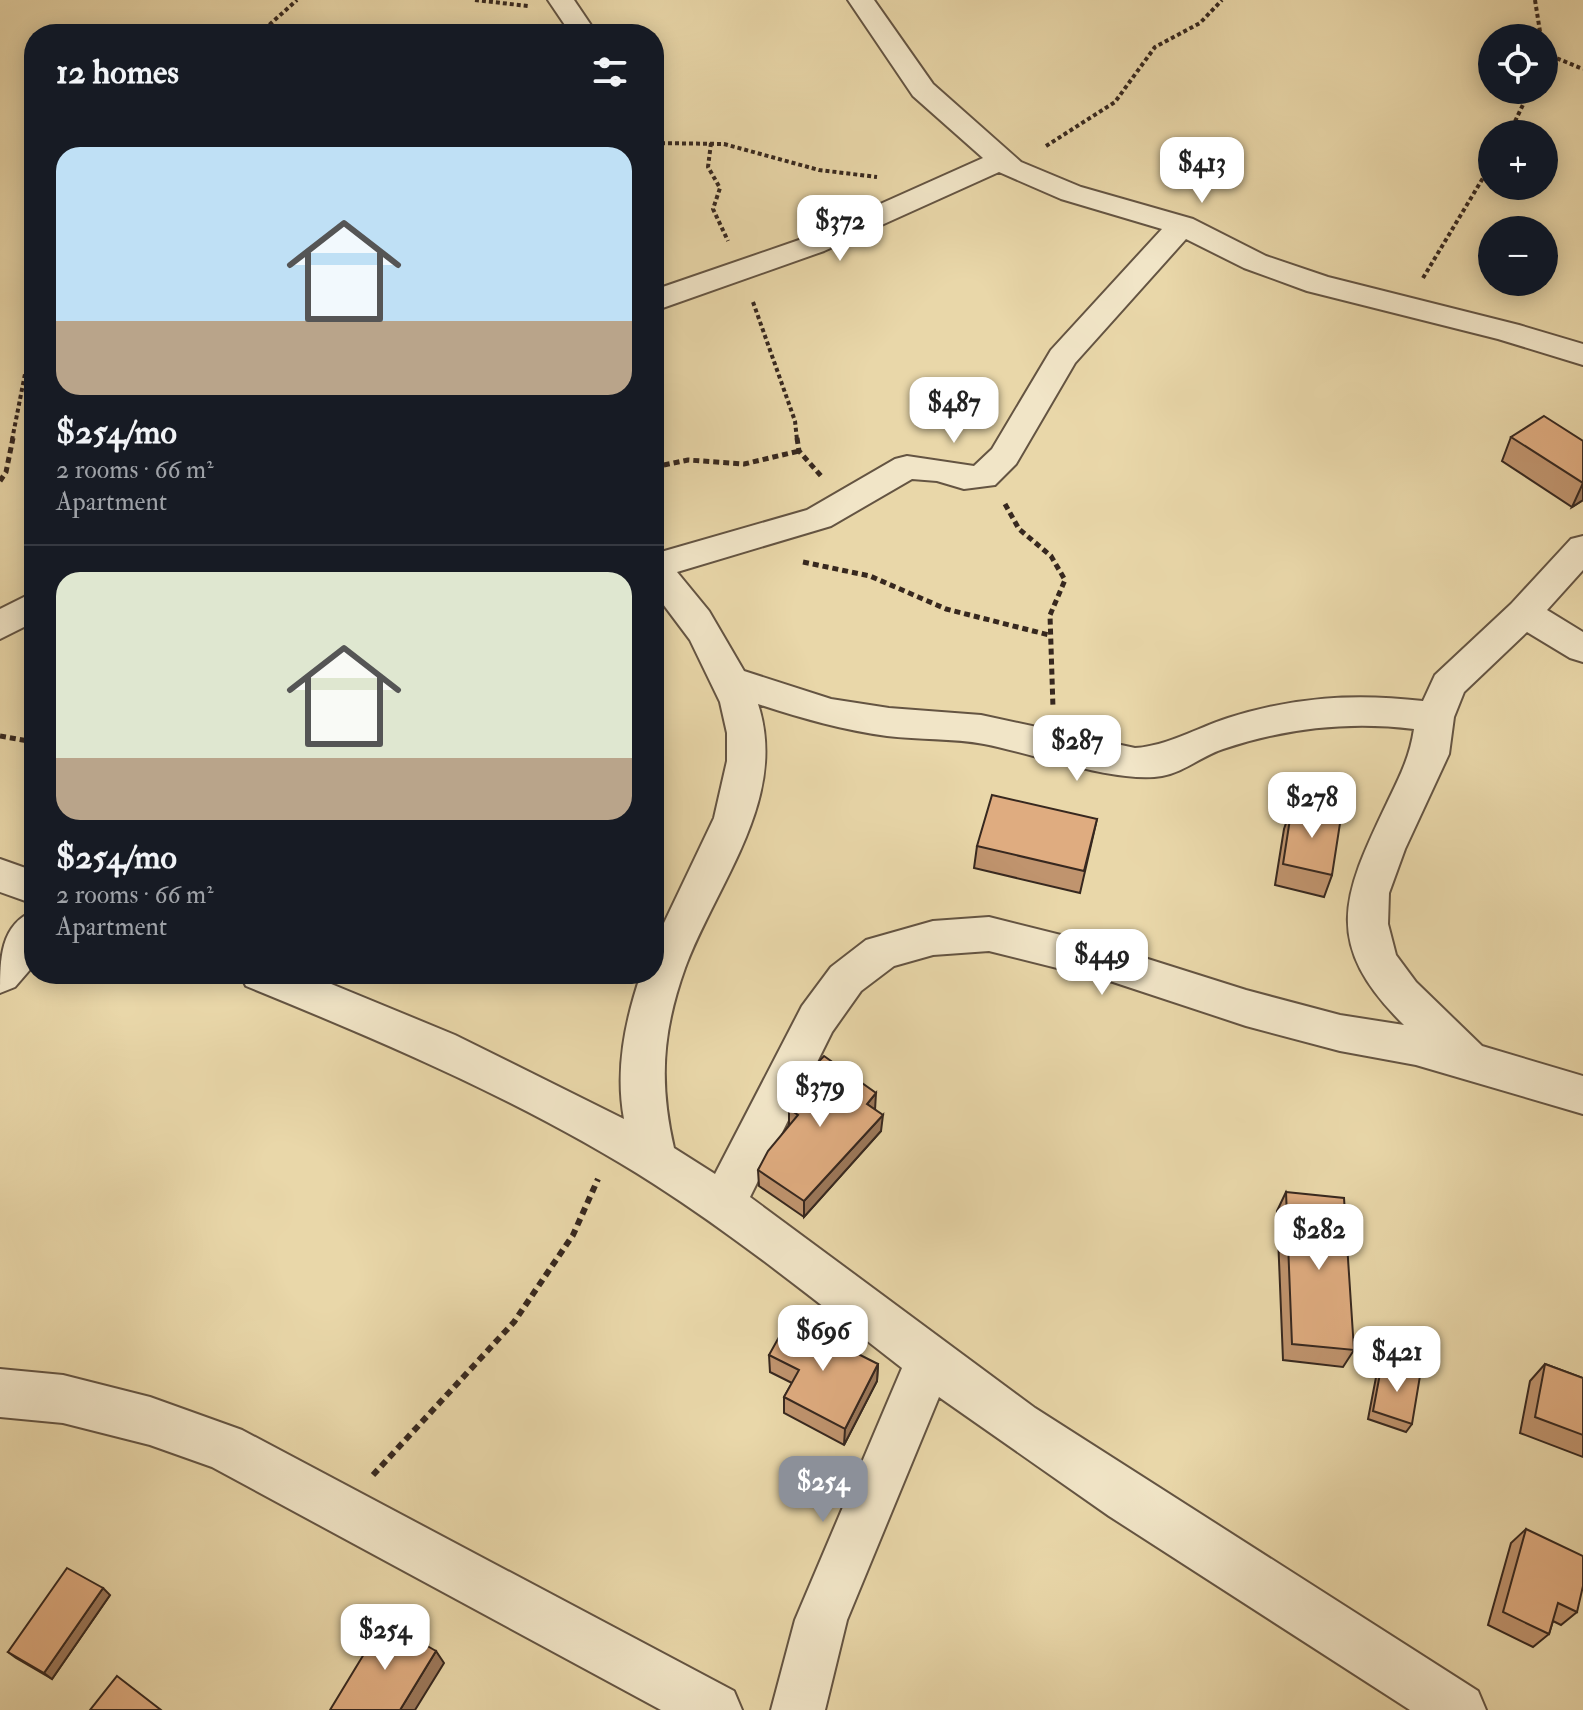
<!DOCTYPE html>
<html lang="en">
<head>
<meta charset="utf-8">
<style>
	body { margin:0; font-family:"IM FELL Double Pica",serif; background:#20242c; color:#f1f3f6; height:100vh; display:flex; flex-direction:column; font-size:30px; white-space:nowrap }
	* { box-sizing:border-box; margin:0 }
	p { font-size:26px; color:#9ea1a6 }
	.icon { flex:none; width:44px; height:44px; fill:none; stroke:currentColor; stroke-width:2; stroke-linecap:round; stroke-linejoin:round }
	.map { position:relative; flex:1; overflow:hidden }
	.drawer { position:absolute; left:24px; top:24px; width:640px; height:960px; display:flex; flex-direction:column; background:#171b24; border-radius:32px; box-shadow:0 4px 20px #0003 }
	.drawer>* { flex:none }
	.controls { position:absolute; left:1478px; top:24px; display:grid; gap:16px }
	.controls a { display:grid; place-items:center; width:80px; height:80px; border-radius:50%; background:#171b24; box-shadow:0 4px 20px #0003; font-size:40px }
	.price { position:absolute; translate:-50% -68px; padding:0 18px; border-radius:16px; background:#fff; color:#222; font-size:26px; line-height:52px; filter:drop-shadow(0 2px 4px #0008) }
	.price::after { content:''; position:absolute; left:50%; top:48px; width:24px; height:18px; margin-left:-12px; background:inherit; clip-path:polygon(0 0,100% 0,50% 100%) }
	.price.on { background:#8c9099; color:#fff }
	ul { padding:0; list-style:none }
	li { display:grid; align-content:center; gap:16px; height:424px; padding:0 32px }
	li+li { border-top:2px solid #363941 }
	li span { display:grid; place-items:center; height:248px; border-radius:24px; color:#555 }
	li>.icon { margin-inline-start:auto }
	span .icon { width:144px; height:144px; fill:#fffc; stroke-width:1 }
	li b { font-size:34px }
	h2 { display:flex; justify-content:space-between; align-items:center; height:96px; padding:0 32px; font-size:34px }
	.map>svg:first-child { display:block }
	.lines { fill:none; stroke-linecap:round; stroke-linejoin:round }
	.street-casing { stroke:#645442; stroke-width:4 }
	.path-far2 { stroke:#37281f; stroke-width:4; stroke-dasharray:4 3; stroke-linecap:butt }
	.path-far1 { stroke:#37281f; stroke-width:5; stroke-dasharray:6 4; stroke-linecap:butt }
	.path { stroke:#37281f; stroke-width:6; stroke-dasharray:7 5; stroke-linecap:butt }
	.street { fill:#f1e5c7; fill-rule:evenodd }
	.wall { fill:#c0946e; stroke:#37281f; stroke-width:2 }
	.shaded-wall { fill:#9c785a; stroke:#37281f; stroke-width:2 }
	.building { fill:#dfac80; stroke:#37281f; stroke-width:2 }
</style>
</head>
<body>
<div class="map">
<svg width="1583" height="1710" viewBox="0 0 1583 1710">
	<rect width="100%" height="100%" fill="#e9d7a9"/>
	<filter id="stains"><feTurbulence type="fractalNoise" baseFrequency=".0025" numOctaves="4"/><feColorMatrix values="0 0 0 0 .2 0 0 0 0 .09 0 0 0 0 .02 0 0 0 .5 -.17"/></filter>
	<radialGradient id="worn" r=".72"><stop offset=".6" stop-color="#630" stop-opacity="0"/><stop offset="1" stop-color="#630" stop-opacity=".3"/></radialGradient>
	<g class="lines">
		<defs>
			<g id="street">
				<polygon points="548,0 574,0 597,34 571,34"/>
				<path d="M848,0H874L933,84L1021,162L1081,187L1193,219L1266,256L1328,277L1519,325L1583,344V365L1498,339L1307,291L1244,268L1186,239L1075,363L1016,464L995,485L964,489L937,481L912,479L831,526L677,572L709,611L744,671L831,699L889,708L981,715L1135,748C1167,746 1197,728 1228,718C1294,697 1354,693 1423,701L1435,675L1511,604L1571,539L1583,536V570L1547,610L1583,632V662L1570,658L1527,632L1464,692L1454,717L1449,754L1405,849L1389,893L1388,924L1396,955L1416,982L1482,1046L1583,1076V1114L1416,1065L1340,1051L1246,1026L1113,982L989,951L933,955L894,966L861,991L832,1032L750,1197L1035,1408L1478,1691L1486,1710H1410L1109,1516L939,1397L847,1620L825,1710H771L795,1620L902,1368C821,1305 741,1240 654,1184C527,1103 386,1043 246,986L240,974H307L455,1035L624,1119C615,1070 625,1021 641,974H654V944L714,818L727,761V733L720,702L690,640L654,592V554L807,510L895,459L907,456L974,466L992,449L1051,350L1162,229L1061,199L999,172L824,251L654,311V290L802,239L983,158L913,96ZM758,704C801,718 842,730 887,736C919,740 953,738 984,744C1031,753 1118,784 1162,776C1184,772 1202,756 1223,749C1286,728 1349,721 1414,729C1410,757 1399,778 1387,803C1342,897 1322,944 1404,1025L1340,1015L1246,990L1113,948L989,917L933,921L866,940L831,967L802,1006L715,1174L674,1148C659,1083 662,1032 685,968C716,884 789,799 758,704Z"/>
				<polygon points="34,592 34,622 0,639 0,609"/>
				<polygon points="0,859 34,871 34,904 0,892"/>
				<path d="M34,911V965L15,987L0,993C0,960 0,924 34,911Z"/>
				<polygon points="0,1369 63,1375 150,1397 242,1430 734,1691 742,1710 661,1710 212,1467 150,1445 63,1423 0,1417"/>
			</g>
		</defs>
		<use href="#street" class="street-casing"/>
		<g class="path-far2">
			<polyline points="475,0 528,6"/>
			<polyline points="1535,0 1541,38"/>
			<polyline points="259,34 297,0"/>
			<polyline points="1544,53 1583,69"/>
			<polyline points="1509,134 1530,90"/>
			<polyline points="654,143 724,144 819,170 877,177"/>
			<polyline points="711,143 708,167 720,188 713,209 728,241"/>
			<polyline points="1046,146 1115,102 1155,47 1200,23 1222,0"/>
			<polyline points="1423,278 1492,163"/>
			<polyline points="753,302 795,421 797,440"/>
			<polyline points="12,440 25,374 34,354"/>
		</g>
		<g class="path-far1">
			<polyline points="797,438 799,451 822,477"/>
			<polyline points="654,467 688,460 744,464 799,451"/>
			<polyline points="0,481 6,472 13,438"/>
			<polyline points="1005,504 1019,529 1051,556 1065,580 1050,615 1053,708"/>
			<polyline points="803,562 870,576 946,609 1049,635"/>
			<polyline points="0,736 34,742"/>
		</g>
		<polyline class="path" points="373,1475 514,1322 573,1235 598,1179"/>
		<use href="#street" class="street"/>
	</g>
	<g class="wall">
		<polygon points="1511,437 1583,441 1583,500 1572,507 1502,461"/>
		<polygon points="1292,806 1332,875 1324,897 1275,885 1284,829"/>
		<polygon points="1097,819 1080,893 974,868 977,846"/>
		<polygon points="789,1109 875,1109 881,1131 804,1217 759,1186 758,1170 789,1125"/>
		<polygon points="1286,1192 1354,1350 1343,1367 1283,1360 1277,1211"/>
		<polygon points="769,1355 878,1364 877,1381 844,1445 784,1413 784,1397 792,1383 770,1372"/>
		<polygon points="1382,1363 1412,1424 1406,1432 1368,1419 1377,1372"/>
		<polygon points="1545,1364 1583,1378 1583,1457 1520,1433 1530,1381"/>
		<polygon points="1526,1529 1577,1612 1561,1625 1553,1621 1549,1634 1533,1647 1488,1625 1511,1543"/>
		<polygon points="110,1595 52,1679 16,1658 8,1652"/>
	</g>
	<g class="shaded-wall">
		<polygon points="1583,483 1583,500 1572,507"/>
		<polygon points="876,1093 875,1110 867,1104"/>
		<polygon points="883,1115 881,1131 804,1217 804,1201"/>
		<polygon points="878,1364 877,1381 844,1445 845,1429"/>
		<polygon points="103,1588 110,1595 52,1679 44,1673"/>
		<polygon points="436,1651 444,1663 415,1710 400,1710"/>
	</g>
	<g class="building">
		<polygon points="1544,416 1583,441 1583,483 1511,437"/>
		<polygon points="992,795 1097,819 1084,871 977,846"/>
		<polygon points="1292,806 1341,817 1332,875 1283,864"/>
		<polygon points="824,1056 876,1093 867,1104 883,1115 804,1201 758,1170 768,1151 798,1115 789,1109 806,1075"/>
		<polygon points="1286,1192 1344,1198 1354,1350 1292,1344"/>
		<polygon points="789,1319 878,1364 845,1429 784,1397 799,1370 769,1355"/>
		<polygon points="1382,1363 1420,1376 1412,1424 1373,1411"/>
		<polygon points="1545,1364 1583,1378 1583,1435 1535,1417"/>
		<polygon points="1526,1529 1583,1556 1583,1586 1577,1612 1558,1603 1549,1634 1503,1612"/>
		<polygon points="67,1568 103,1588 44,1673 8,1652"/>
		<polygon points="384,1621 436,1651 400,1710 330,1710"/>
		<polygon points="117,1676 161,1710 90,1710"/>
	</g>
	<rect width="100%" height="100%" filter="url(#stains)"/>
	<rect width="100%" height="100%" fill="url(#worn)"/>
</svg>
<div class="controls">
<a><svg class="icon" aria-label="locate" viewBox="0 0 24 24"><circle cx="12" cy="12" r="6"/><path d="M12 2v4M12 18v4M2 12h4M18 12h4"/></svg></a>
<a>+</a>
<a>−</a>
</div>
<b class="price" style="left:1202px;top:205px">$413</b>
<b class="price" style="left:840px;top:263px">$372</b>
<b class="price" style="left:954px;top:445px">$487</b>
<b class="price" style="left:1077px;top:783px">$287</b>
<b class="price" style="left:1312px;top:840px">$278</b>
<b class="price" style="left:1102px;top:997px">$449</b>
<b class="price" style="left:820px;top:1129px">$379</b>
<b class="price" style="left:1319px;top:1272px">$282</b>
<b class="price" style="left:823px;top:1373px">$696</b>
<b class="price" style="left:1397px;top:1394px">$421</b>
<b class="price on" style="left:823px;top:1524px">$254</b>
<b class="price" style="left:385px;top:1672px">$254</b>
<section class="drawer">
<h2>12 homes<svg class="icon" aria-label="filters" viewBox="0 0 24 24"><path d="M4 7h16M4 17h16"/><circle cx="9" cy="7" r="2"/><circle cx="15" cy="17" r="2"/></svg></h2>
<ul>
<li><span style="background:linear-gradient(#bfe0f5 70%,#b9a48a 0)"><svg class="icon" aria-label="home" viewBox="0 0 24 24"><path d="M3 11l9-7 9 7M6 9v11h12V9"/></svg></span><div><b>$254/mo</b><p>2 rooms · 66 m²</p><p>Apartment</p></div></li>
<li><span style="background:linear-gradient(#dfe7d0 75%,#b9a48a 0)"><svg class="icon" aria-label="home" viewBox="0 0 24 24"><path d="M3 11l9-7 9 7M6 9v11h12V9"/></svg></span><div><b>$254/mo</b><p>2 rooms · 66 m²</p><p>Apartment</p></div></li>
</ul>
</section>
</div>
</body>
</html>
